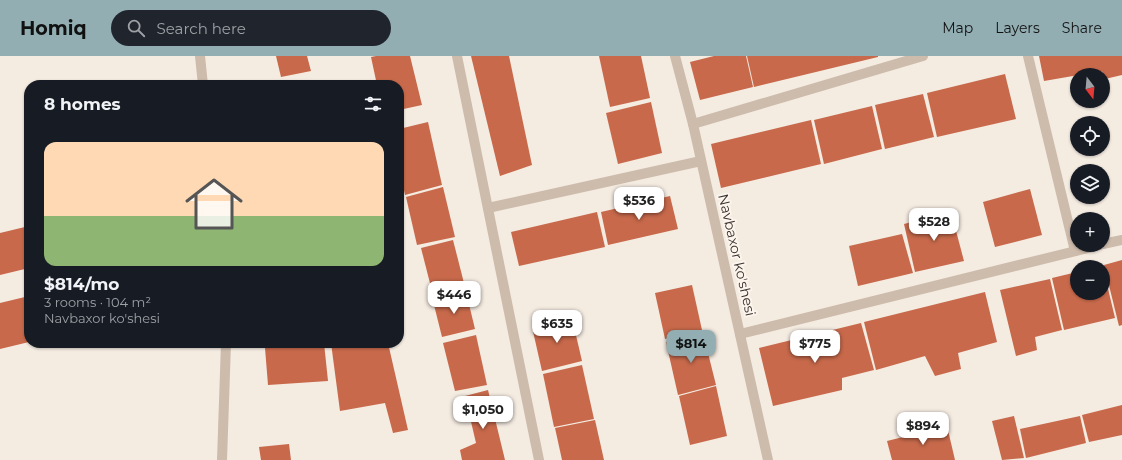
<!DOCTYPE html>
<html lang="en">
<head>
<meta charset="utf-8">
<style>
	body { margin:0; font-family:Montserrat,sans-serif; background:#20242c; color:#f1f3f6; height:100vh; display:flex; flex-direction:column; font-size:15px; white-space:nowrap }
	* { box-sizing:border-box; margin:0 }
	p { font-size:13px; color:#9ea1a6 }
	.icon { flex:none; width:22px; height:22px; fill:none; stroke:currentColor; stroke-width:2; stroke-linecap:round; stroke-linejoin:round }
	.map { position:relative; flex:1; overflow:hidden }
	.sheet { position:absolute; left:24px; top:24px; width:380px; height:268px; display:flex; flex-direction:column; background:#171b24; border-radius:16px; box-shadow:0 1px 3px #0004 }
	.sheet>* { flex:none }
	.needle { width:26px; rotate:164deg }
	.buttons { position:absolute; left:1070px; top:12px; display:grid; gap:8px }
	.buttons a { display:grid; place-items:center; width:40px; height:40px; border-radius:50%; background:#171b24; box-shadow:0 1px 3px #0004; font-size:20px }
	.price { position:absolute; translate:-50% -34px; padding:0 9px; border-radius:8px; background:#fff; color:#222; font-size:13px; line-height:26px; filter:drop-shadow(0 1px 2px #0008) }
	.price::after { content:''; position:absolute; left:50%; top:24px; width:12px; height:9px; margin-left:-6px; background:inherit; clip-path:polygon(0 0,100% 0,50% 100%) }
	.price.on { background:#92aeb2; color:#111 }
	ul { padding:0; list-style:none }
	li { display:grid; align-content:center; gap:8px; height:212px; padding:0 20px }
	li+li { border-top:1px solid #363941 }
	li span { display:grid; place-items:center; height:124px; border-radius:12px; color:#555 }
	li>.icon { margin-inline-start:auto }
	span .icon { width:72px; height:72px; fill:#fffc; stroke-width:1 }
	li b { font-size:17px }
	h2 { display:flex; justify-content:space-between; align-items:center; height:48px; padding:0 20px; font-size:17px }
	header { display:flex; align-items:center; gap:24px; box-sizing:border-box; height:56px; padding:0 20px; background:#92aeb2; color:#111 }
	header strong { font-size:19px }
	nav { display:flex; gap:22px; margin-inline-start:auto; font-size:14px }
	.search { width:280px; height:36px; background:#20242c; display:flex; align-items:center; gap:10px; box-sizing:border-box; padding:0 14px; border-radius:22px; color:#9ea1a6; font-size:15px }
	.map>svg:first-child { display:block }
	.building { fill:#c8694b }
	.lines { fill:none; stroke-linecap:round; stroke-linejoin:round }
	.street { stroke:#cdbbac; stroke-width:10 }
	.labels { text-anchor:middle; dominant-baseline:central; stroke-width:4; stroke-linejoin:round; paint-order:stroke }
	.street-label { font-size:14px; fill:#3b302b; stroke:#fbf5ee }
</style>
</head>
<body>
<header>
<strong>Homiq</strong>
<div class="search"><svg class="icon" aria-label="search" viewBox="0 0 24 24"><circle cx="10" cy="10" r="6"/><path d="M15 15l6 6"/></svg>Search here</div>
<nav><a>Map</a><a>Layers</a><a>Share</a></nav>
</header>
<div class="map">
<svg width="1122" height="404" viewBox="0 0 1122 404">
	<rect width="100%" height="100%" fill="#f4ebe1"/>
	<g class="building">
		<polygon points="276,0 307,0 311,15 281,21"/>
		<polygon points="376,0 410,0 422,49 399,54 399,29 377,29 371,1"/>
		<polygon points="471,0 509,0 532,109 500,120"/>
		<polygon points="599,0 641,0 650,42 610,51"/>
		<polygon points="714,0 746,0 753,31 700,44 690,6"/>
		<polygon points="747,0 878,0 878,1 754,31"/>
		<polygon points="1039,0 1122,0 1122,19 1105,23 1102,15 1044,25"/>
		<polygon points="1005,18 1016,63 937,81 927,37"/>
		<polygon points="923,38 934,81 885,93 875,49"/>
		<polygon points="651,46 662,97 618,108 606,57"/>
		<polygon points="872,50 882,93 824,108 814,64"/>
		<polygon points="811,64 821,108 721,132 711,88"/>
		<polygon points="428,66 442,129 405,139 399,111 399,73"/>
		<polygon points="443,131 455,181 417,189 406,141"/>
		<polygon points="1030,133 1042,179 995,191 983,146"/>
		<polygon points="670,140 678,173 608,189 601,156"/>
		<polygon points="597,156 605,191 519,210 511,176"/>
		<polygon points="951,156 964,205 915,216 904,168"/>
		<polygon points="29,170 29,212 0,219 0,177"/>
		<polygon points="902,178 913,217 858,230 849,190"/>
		<polygon points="453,184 465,231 433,239 421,192"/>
		<polygon points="1122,204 1122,269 1119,270 1104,209"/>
		<polygon points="1077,216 1077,237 1103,237 1104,216 1115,262 1064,274 1052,222"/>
		<polygon points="1050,223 1062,274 1035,281 1037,294 1016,300 1000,234"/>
		<polygon points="692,229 702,274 665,283 655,237"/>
		<polygon points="466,236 475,273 442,281 433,245"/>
		<polygon points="985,236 997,286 958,297 961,313 935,320 925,300 876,314 864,266"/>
		<polygon points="29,240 29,286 0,293 0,247"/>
		<polygon points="572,262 582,305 542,315 532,271"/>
		<polygon points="861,267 874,314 842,322 842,334 773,350 759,292"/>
		<polygon points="703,277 716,329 678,339 666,286"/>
		<polygon points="476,279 487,329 455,335 443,287"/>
		<polygon points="314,287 324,287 328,325 268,329 265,292"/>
		<polygon points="331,287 388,287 408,374 393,377 385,347 340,355"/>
		<polygon points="582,309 594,363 554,371 543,318"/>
		<polygon points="716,330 727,380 690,389 679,340"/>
		<polygon points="488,334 505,404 462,404 460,394 476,387 465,340"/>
		<polygon points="1122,349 1122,379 1089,386 1082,359"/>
		<polygon points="1014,360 1024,402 1002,404 992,365"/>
		<polygon points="1080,360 1086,387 1026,402 1020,373"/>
		<polygon points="595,364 604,404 562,404 555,372"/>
		<polygon points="947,370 955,404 892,404 887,385"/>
		<polygon points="289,388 291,404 261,404 259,391"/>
	</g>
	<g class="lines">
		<g class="street">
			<polyline points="200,0 203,29"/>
			<polyline points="457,0 539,404"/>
			<polyline points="675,0 693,68 768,404"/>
			<polyline points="1028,0 1075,195"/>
			<polyline points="693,68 923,0"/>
			<polyline points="488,152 701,105"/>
			<polyline points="1103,188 1122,184"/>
			<polyline points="740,278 1100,189"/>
			<polyline points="222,404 226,287"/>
		</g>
	</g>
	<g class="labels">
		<g class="street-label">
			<text transform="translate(737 199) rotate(77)">Navbaxor ko'shesi</text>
		</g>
	</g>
</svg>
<div class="buttons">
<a><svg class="needle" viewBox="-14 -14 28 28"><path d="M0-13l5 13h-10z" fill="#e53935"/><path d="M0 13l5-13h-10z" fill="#9ea1a6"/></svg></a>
<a><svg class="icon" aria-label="locate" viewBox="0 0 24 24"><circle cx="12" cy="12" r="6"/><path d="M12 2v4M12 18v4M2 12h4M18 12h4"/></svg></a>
<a><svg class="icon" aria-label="layers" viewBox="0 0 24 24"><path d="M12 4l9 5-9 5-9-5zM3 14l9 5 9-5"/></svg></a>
<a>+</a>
<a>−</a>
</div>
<b class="price" style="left:639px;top:165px">$536</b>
<b class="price" style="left:934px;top:186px">$528</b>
<b class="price" style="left:454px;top:259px">$446</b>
<b class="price" style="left:557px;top:288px">$635</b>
<b class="price on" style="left:691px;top:308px">$814</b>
<b class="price" style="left:815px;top:308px">$775</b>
<b class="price" style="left:483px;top:374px">$1,050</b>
<b class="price" style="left:923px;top:390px">$894</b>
<section class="sheet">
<h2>8 homes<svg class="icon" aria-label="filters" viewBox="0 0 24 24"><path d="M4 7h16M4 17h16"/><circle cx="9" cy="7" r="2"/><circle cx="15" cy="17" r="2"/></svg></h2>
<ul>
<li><span style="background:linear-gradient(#ffd9b3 60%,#8fb573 0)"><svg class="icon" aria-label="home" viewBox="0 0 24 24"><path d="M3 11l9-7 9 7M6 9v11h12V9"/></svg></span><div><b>$814/mo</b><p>3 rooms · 104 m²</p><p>Navbaxor ko'shesi</p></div></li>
</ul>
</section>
</div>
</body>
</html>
